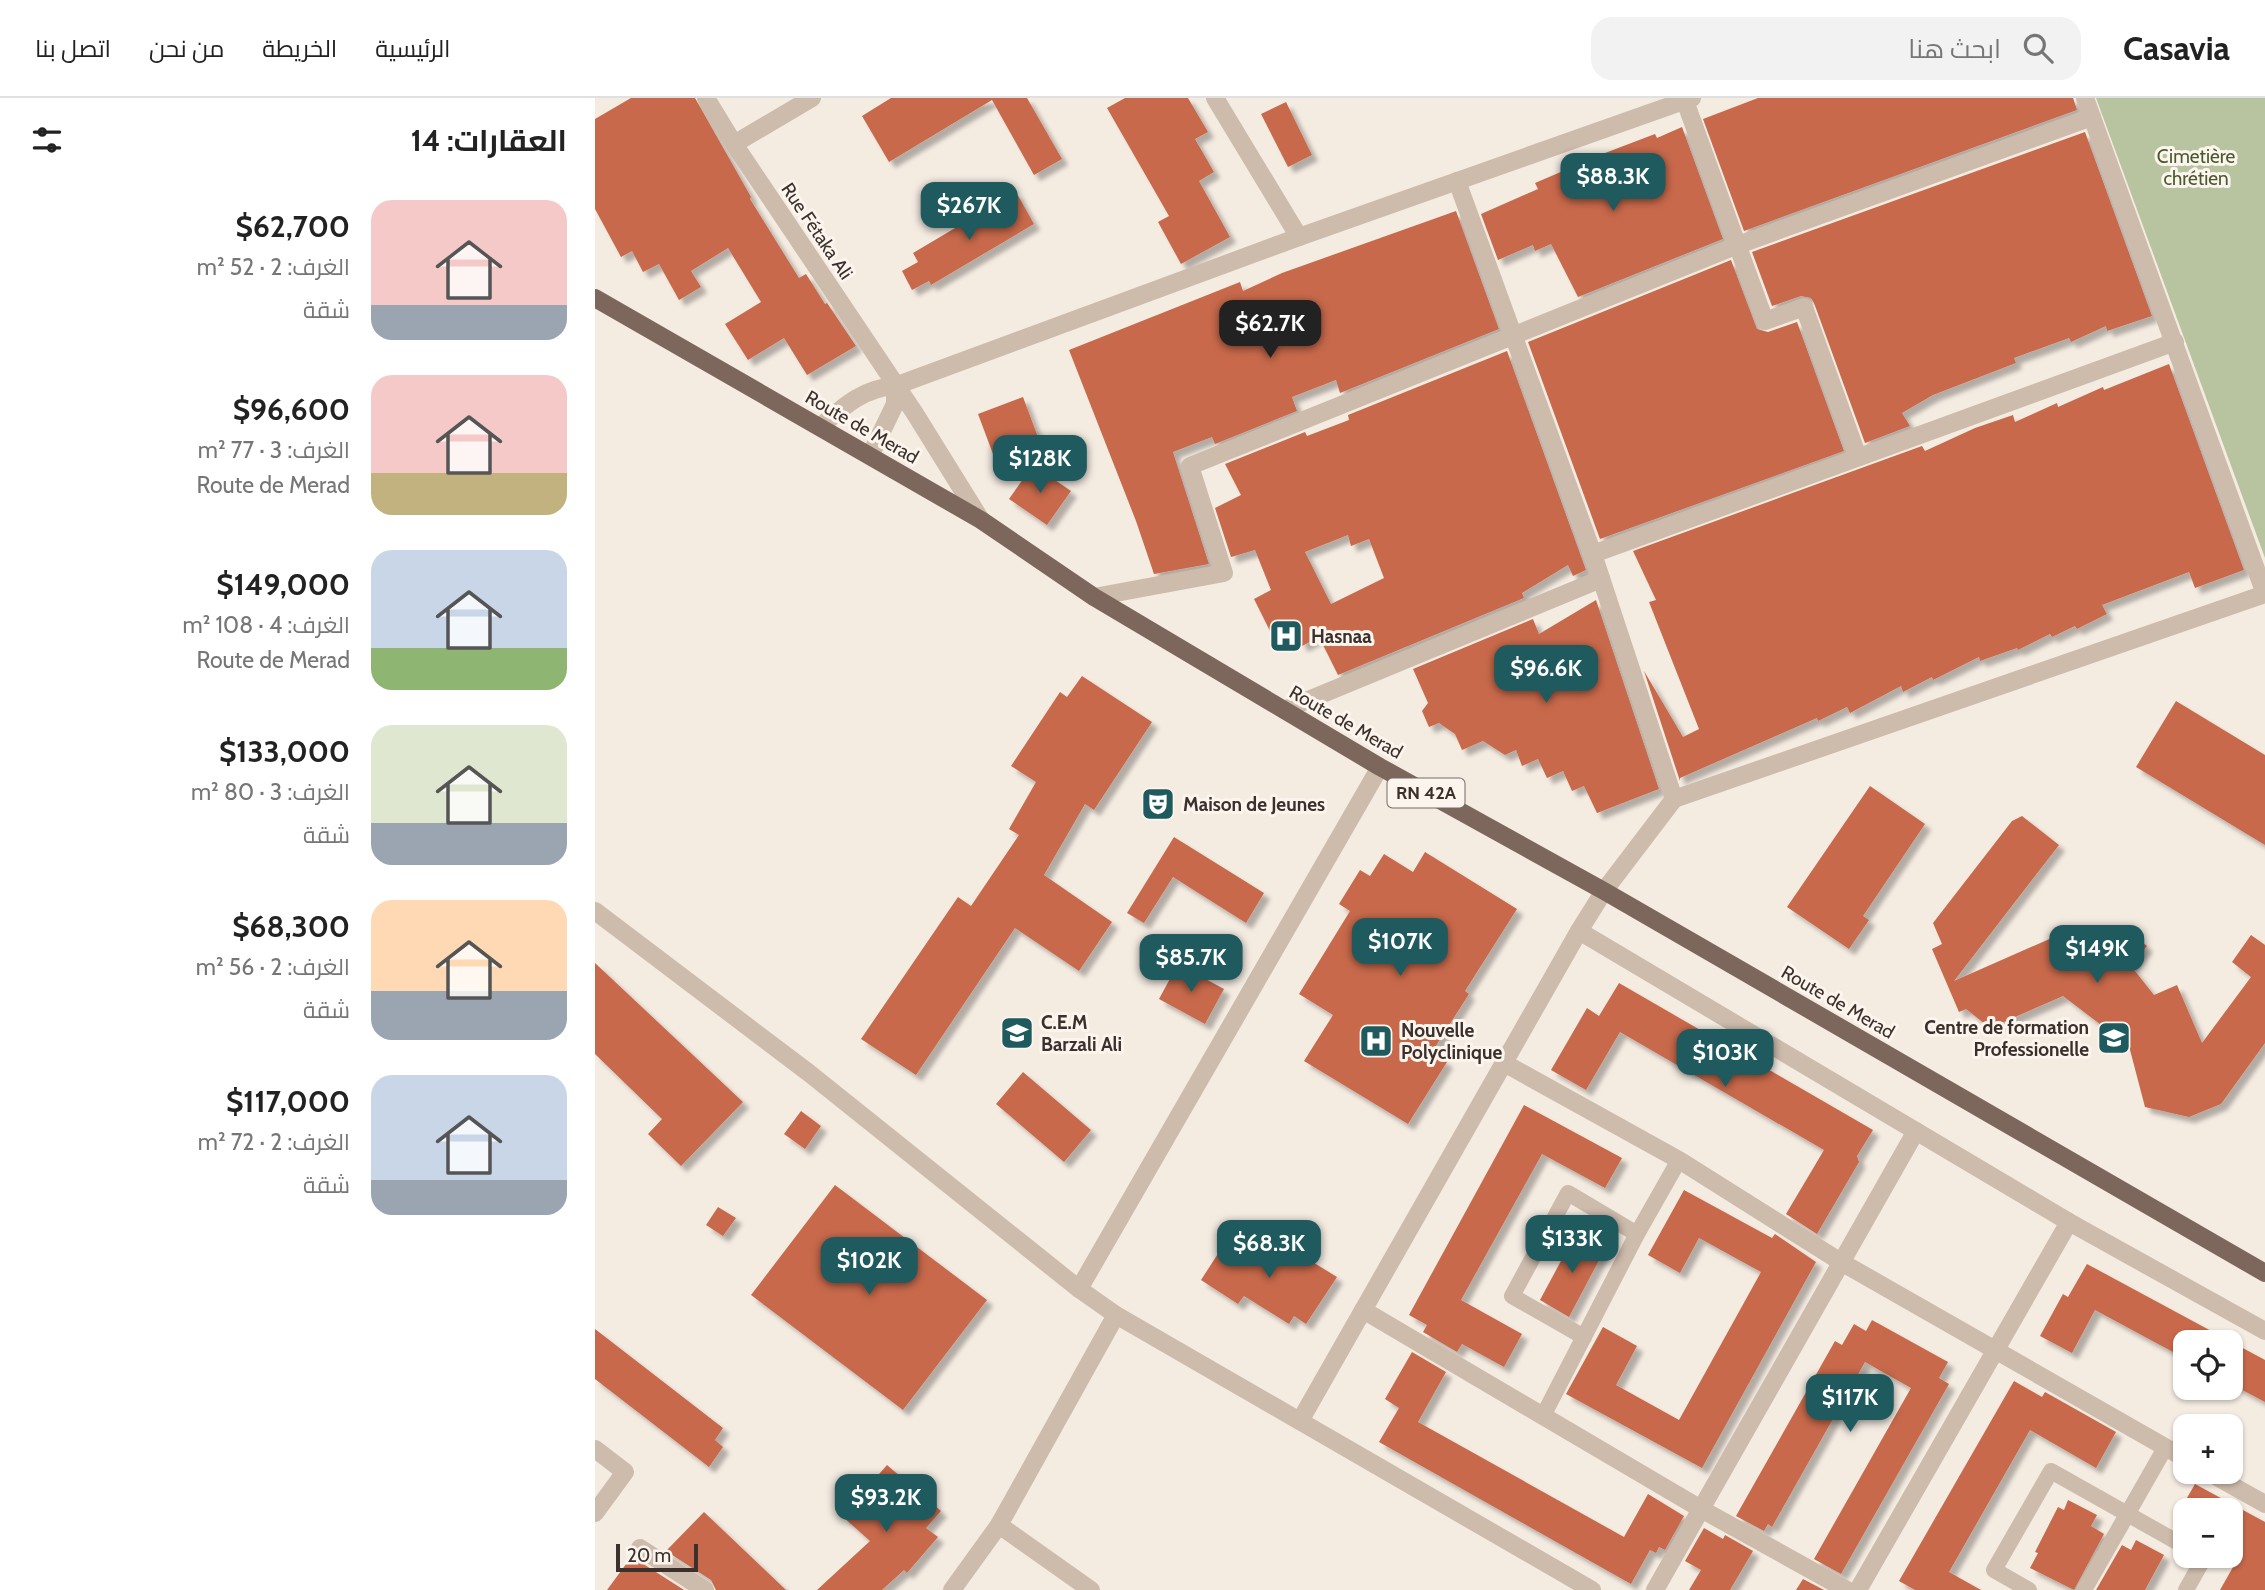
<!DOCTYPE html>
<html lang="ar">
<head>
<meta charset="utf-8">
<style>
	body { margin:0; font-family:Cabin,Cairo,sans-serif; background:#f2f2f2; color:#222; direction:rtl; height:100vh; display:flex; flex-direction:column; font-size:26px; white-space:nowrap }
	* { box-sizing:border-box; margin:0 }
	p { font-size:23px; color:#767676 }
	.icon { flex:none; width:38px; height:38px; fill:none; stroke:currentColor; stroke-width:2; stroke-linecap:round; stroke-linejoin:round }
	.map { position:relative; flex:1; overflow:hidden; direction:ltr }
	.panel { display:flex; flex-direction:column; background:#fff; width:595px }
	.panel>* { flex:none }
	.tools { position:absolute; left:1578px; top:1232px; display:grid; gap:14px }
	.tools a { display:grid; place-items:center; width:70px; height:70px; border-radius:14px; background:#fff; box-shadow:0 2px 5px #0004; font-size:35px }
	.scale { position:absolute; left:21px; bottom:18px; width:82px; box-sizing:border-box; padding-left:7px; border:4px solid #3b302b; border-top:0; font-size:19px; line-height:24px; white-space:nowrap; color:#3b302b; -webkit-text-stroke:5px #fbf5ee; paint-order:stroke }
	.price { position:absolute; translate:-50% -60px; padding:0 16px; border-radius:14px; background:#1f5a5e; color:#fff; font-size:23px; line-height:46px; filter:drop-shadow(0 2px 4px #0008) }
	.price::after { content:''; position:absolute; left:50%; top:42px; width:21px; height:16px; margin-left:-10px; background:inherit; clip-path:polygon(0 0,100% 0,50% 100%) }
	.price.active { background:#222; color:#fff }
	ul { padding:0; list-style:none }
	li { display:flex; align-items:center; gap:21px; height:175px; padding:0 28px }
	li span { display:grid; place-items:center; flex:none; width:196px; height:140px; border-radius:21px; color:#555 }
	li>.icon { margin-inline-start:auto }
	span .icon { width:84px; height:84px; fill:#fffc; stroke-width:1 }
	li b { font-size:30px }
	h2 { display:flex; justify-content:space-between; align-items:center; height:84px; padding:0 28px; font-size:30px }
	header { display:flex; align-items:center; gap:42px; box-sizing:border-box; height:98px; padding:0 35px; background:#fff; border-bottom:2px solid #e0e0e0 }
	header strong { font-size:33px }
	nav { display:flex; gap:38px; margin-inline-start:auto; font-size:24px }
	.search { width:490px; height:63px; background:#f2f2f2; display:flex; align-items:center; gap:18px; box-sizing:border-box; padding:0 24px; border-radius:21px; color:#767676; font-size:26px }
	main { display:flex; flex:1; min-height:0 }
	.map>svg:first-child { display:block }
	.green { fill:#b8c4a0 }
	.building { fill:#c8694b; fill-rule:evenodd; filter:url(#shadow) }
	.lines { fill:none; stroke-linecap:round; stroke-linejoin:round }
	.service { stroke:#cdbbac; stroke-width:16 }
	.minor { stroke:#cdbbac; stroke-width:18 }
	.primary { stroke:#7d675c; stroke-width:18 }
	.labels { text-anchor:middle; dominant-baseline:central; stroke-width:6; stroke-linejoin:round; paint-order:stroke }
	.shield { fill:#fbf5ee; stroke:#756b66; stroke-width:2 }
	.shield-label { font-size:18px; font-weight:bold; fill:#3b302b }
	.park-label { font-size:19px; fill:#4a5a2e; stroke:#fbf5ee }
	.street-label { font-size:19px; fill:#3b302b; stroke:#fbf5ee }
	.poi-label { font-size:19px; font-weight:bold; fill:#3b302b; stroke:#fbf5ee; text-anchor:start }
</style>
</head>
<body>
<header>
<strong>Casavia</strong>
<div class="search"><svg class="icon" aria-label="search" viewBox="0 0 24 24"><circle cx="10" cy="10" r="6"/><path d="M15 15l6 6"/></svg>ابحث هنا</div>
<nav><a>الرئيسية</a><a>الخريطة</a><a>من نحن</a><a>اتصل بنا</a></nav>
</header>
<main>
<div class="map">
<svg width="1670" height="1492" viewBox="0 0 1670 1492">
	<defs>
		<filter id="shadow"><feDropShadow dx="6" dy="6" stdDeviation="2" flood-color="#0004"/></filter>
	</defs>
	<rect width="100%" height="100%" fill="#f4ebe1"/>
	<polygon class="green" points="1501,0 1670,0 1670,460"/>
	<g class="building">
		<polygon points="36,0 100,0 156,99 155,101 204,180 211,176 230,206 232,205 261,248 212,277 189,240 153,262 130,226 166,204 133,150 96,173 106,189 84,202 64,166 48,174 37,153 26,159 0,111 0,21"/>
		<polygon points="296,0 432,0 467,61 439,77 397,2 294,64 267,18"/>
		<polygon points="530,0 593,0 613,34 600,41 619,74 604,83 635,139 586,166 563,124 574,118 512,10"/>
		<polygon points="1163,0 1478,0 1482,12 1149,133 1108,21"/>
		<polygon points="691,4 717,57 693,69 666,16"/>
		<polygon points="1087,29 1128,141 983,199 956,146 940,153 938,147 903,162 886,116 943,91 940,85 1010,55 1060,36 1062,40"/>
		<polygon points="1490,34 1557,218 1512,233 1511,228 1476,244 1474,240 1419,260 1421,265 1338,297 1307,315 1315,328 1270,345 1219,205 1216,200 1206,198 1177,208 1157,154"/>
		<polygon points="421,94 439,126 336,187 334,183 317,192 307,173 323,164 318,155"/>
		<polygon points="861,113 904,231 745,295 741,282 697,299 702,313 620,346 617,339 578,354 614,466 559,476 541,423 474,252 645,184 648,193 687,175"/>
		<polygon points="1136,162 1162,231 1173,234 1202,224 1249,353 1005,441 933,244"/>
		<path d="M912,253L991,472L978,478L973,467L927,495L929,500L743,577L724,539L707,548L696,525L676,535L659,501L676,492L660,452L636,459L620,410L646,397L630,366L710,334L712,338L754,322L753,317ZM753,437L756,448L774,441L789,480L736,506L710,454Z"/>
		<polygon points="1574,266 1649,472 1600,490 1594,474 1507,507 1512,516 1482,531 1480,528 1457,539 1455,536 1423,552 1422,550 1385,563 1384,559 1338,582 1337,579 1308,594 1306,588 1255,615 1252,609 1223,623 1222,620 1085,680 1085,683 1049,573 1088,639 1104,631 1054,504 1061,502 1038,453 1327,348 1330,353 1380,330 1418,317 1420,324 1462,305 1463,309 1508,289 1509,292"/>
		<polygon points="428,299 443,339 398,356 383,316"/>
		<polygon points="438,367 476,393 452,427 414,401"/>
		<polygon points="1001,502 1064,691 1002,715 989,688 977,693 968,673 952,680 943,661 927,668 921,652 910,657 888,643 867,652 860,636 844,625 834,629 827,613 833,605 818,571 938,521 944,536"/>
		<polygon points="487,578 557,624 499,712 490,706 449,777 517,824 484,873 420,830 321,977 266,941 363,799 376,808 424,737 414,731 441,684 416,668 465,594 472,599"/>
		<polygon points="1581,603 1670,657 1670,747 1541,669"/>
		<polygon points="1275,688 1330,726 1268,818 1274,822 1254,851 1192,809"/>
		<polygon points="1427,718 1464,747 1359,883 1468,835 1479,859 1504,848 1515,856 1532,833 1552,848 1536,868 1559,897 1582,887 1607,945 1656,879 1637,864 1656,837 1670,847 1670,945 1626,1006 1594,1019 1550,1009 1529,929 1514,933 1468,898 1395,930 1371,911 1364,914 1337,851 1347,846 1338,825 1417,723"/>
		<polygon points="579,739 669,795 651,825 578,779 549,825 532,815"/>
		<polygon points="830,754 922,811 870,893 874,896 837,954 852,964 813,1026 709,963 738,917 704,896 755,813 744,806 765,772 775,778 789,756 818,774"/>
		<polygon points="0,865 148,1004 86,1068 53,1036 67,1021 0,956"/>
		<polygon points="583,866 629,891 610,926 564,901"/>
		<polygon points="1024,885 1278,1032 1262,1058 1264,1064 1222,1136 1191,1116 1229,1052 1025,934 991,992 956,972 992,910 1004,918"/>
		<polygon points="428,974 496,1032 469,1064 401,1006"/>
		<polygon points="929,1007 1027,1060 1010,1090 947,1056 866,1202 927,1236 909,1269 867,1246 862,1254 828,1234 832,1227 814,1217"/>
		<polygon points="206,1013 226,1028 210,1051 189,1036"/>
		<polygon points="240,1087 392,1202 308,1312 156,1197"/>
		<polygon points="1089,1092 1177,1140 1180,1136 1221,1164 1107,1370 971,1296 1008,1229 1042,1248 1021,1287 1084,1322 1166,1174 1104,1140 1085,1175 1053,1157"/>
		<polygon points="123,1109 141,1120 128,1138 111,1127"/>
		<polygon points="637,1134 689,1166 698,1152 742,1179 711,1226 699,1218 694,1226 649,1198 643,1206 606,1182"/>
		<polygon points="981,1135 1010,1151 974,1219 945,1202"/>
		<polygon points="1492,1166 1670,1262 1670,1304 1636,1286 1636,1244 1591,1244 1591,1261 1500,1212 1477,1255 1445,1238 1468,1196 1473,1199"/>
		<polygon points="1277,1222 1353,1264 1344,1280 1354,1286 1246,1476 1219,1461 1316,1290 1270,1264 1177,1429 1173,1426 1169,1433 1141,1418 1240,1243 1247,1247 1259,1226 1271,1233"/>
		<polygon points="0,1231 128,1330 120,1342 128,1349 114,1369 0,1281"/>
		<polygon points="817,1254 851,1274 823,1324 1029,1439 1053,1396 1089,1418 1070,1452 1064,1449 1061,1455 1055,1452 1036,1486 784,1344 804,1310 790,1301"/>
		<polygon points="1419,1283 1447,1299 1450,1294 1521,1334 1501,1370 1435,1332 1354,1474 1386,1492 1320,1492 1304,1483"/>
		<polygon points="292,1367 346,1413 331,1430 343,1439 312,1475 309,1472 287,1492 222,1492 275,1443 247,1418"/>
		<polygon points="1600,1386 1670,1424 1670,1492 1625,1492 1646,1455 1636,1450 1636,1412 1585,1412"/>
		<polygon points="1473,1402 1502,1417 1496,1428 1509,1436 1479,1492 1435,1470 1443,1455 1440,1454 1463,1409 1469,1412"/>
		<polygon points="109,1414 191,1492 121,1492 116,1482 71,1453"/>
		<polygon points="1109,1430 1128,1441 1130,1437 1158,1453 1135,1492 1094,1492 1106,1472 1090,1463"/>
		<polygon points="1541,1442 1569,1457 1550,1492 1501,1492 1527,1447 1536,1452"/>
		<polygon points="37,1458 39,1460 89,1492 12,1492"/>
		<polygon points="1208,1481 1229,1492 1201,1492"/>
	</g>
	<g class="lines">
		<g class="service">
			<polyline points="989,1239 917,1198 973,1095 1042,1136"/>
			<polyline points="948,1318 1042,1136 1084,1062"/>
			<polyline points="1434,1492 1399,1472 1456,1373 1591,1449"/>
			<polyline points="1489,1492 1570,1350"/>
			<polyline points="1591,1492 1609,1460 1606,1458"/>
		</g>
		<g class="minor">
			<polyline points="111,0 139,46 319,314 386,422"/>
			<polyline points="620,0 704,139"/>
			<polyline points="1090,3 1170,223 1209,209 1263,359"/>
			<polyline points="139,46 217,0"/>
			<polyline points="862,83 998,456 1079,701"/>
			<path d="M225,329C248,309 268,290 300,288L704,139L1097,0"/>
			<polyline points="275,358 300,306 300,288"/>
			<polyline points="998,456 1580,244"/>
			<polyline points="499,499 629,475 595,368 1143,147 1497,19"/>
			<polyline points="689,612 1006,481"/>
			<polyline points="0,813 214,975 484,1191 521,1217 997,1492"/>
			<polyline points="984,833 1474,1124 1670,1233"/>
			<polyline points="909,965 1084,1062 1246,1164 1591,1361"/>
			<polyline points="484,1191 785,669"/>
			<polyline points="768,1212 1106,1411 1252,1492"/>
			<polyline points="705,1323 984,833 1009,793 1079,701 1670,496 1490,0"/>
			<polyline points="0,1351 30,1374 0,1415"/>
			<polyline points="1613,1374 1670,1406"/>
			<polyline points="404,1427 496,1492"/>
			<polyline points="45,1450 110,1492"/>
			<polyline points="357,1492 404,1427 521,1217"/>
			<polyline points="1060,1492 1321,1033"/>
			<polyline points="1263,1492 1474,1124"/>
		</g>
		<polyline class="primary" points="0,200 386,422 499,499 785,669 1009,793 1670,1175"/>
	</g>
	<defs>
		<symbol id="hospital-square" viewBox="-11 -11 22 22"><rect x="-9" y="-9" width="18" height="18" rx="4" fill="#1f5a5e" stroke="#fbf5ee"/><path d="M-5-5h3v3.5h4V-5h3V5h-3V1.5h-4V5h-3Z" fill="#fff"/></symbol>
		<symbol id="theatre-square" viewBox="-11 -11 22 22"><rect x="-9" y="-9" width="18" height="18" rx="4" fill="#1f5a5e" stroke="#fbf5ee"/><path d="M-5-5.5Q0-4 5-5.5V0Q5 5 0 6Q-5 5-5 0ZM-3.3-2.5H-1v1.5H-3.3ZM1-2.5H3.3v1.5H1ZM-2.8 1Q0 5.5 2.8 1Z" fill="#fff"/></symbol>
		<symbol id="school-square" viewBox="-11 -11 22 22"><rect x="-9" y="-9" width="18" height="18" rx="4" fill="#1f5a5e" stroke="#fbf5ee"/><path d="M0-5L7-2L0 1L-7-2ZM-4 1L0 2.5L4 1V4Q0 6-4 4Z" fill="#fff"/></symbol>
		<symbol id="university-square" viewBox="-11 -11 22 22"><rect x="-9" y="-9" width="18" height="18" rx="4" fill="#1f5a5e" stroke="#fbf5ee"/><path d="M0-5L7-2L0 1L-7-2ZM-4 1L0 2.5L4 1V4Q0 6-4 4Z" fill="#fff"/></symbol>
	</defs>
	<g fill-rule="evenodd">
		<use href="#hospital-square" x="672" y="519" width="38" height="38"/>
		<use href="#theatre-square" x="544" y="687" width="38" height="38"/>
		<use href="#school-square" x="403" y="916" width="38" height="38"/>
		<use href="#university-square" x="1500" y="921" width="38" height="38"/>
		<use href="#hospital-square" x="762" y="924" width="38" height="38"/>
	</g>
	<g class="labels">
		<rect class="shield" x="792.5" y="680.5" width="77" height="29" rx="5"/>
		<g class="shield-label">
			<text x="831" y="695">RN 42A</text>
		</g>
		<g class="park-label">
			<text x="1601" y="58">Cimetière<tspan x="1601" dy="22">chrétien</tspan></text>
		</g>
		<g class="street-label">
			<text transform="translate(222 133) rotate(56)">Rue Fétaka Ali</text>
			<text transform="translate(267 329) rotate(30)">Route de Merad</text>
			<text transform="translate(751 624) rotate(30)">Route de Merad</text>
			<text transform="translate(1243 904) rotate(30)">Route de Merad</text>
		</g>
		<g class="poi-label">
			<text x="716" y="538">Hasnaa</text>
			<text x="588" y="706">Maison de Jeunes</text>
			<text x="446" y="924">C.E.M<tspan x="446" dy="22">Barzali Ali</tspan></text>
			<text x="1494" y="929" text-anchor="end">Centre de formation<tspan x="1494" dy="22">Professionelle</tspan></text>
			<text x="806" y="932">Nouvelle<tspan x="806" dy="22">Polyclinique</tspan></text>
		</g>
	</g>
</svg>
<div class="tools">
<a><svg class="icon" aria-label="locate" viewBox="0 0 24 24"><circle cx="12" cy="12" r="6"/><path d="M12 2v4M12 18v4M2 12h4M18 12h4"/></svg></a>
<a>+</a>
<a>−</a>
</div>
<div class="scale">20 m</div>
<b class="price" style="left:1018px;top:115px">$88.3K</b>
<b class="price" style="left:374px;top:144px">$267K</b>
<b class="price active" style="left:675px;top:262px">$62.7K</b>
<b class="price" style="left:445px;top:397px">$128K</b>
<b class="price" style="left:951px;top:607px">$96.6K</b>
<b class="price" style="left:805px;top:880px">$107K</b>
<b class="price" style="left:1502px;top:887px">$149K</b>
<b class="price" style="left:596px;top:896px">$85.7K</b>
<b class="price" style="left:1130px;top:991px">$103K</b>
<b class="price" style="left:977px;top:1177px">$133K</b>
<b class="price" style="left:674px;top:1182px">$68.3K</b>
<b class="price" style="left:274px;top:1199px">$102K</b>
<b class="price" style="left:1255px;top:1336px">$117K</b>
<b class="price" style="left:291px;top:1436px">$93.2K</b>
</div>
<section class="panel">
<h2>العقارات: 14<svg class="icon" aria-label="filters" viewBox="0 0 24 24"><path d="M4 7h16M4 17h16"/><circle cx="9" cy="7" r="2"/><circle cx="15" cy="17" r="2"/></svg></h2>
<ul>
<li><span style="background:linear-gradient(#f6c9c9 75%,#9aa5b1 0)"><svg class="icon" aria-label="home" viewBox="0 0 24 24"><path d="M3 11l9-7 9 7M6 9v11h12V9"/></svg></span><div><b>$62,700</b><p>الغرف: 2 · 52 m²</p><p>شقة</p></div></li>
<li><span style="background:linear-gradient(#f6c9c9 70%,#c2b280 0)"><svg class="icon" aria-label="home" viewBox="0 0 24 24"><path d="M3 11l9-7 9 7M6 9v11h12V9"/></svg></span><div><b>$96,600</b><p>الغرف: 3 · 77 m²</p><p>Route de Merad</p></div></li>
<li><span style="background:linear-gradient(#c9d6e8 70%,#8fb573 0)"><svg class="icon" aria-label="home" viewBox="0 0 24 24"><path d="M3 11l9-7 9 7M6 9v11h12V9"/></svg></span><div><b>$149,000</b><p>الغرف: 4 · 108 m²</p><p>Route de Merad</p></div></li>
<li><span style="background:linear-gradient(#dfe7d0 70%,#9aa5b1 0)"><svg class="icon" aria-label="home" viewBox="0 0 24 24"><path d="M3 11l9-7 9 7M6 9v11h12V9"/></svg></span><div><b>$133,000</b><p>الغرف: 3 · 80 m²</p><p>شقة</p></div></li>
<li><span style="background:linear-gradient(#ffd9b3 65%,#9aa5b1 0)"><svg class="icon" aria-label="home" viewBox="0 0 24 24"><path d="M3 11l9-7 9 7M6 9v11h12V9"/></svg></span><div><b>$68,300</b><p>الغرف: 2 · 56 m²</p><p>شقة</p></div></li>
<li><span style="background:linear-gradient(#c9d6e8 75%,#9aa5b1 0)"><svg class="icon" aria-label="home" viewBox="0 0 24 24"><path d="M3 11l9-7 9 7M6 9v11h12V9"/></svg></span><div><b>$117,000</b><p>الغرف: 2 · 72 m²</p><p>شقة</p></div></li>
</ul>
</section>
</main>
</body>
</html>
